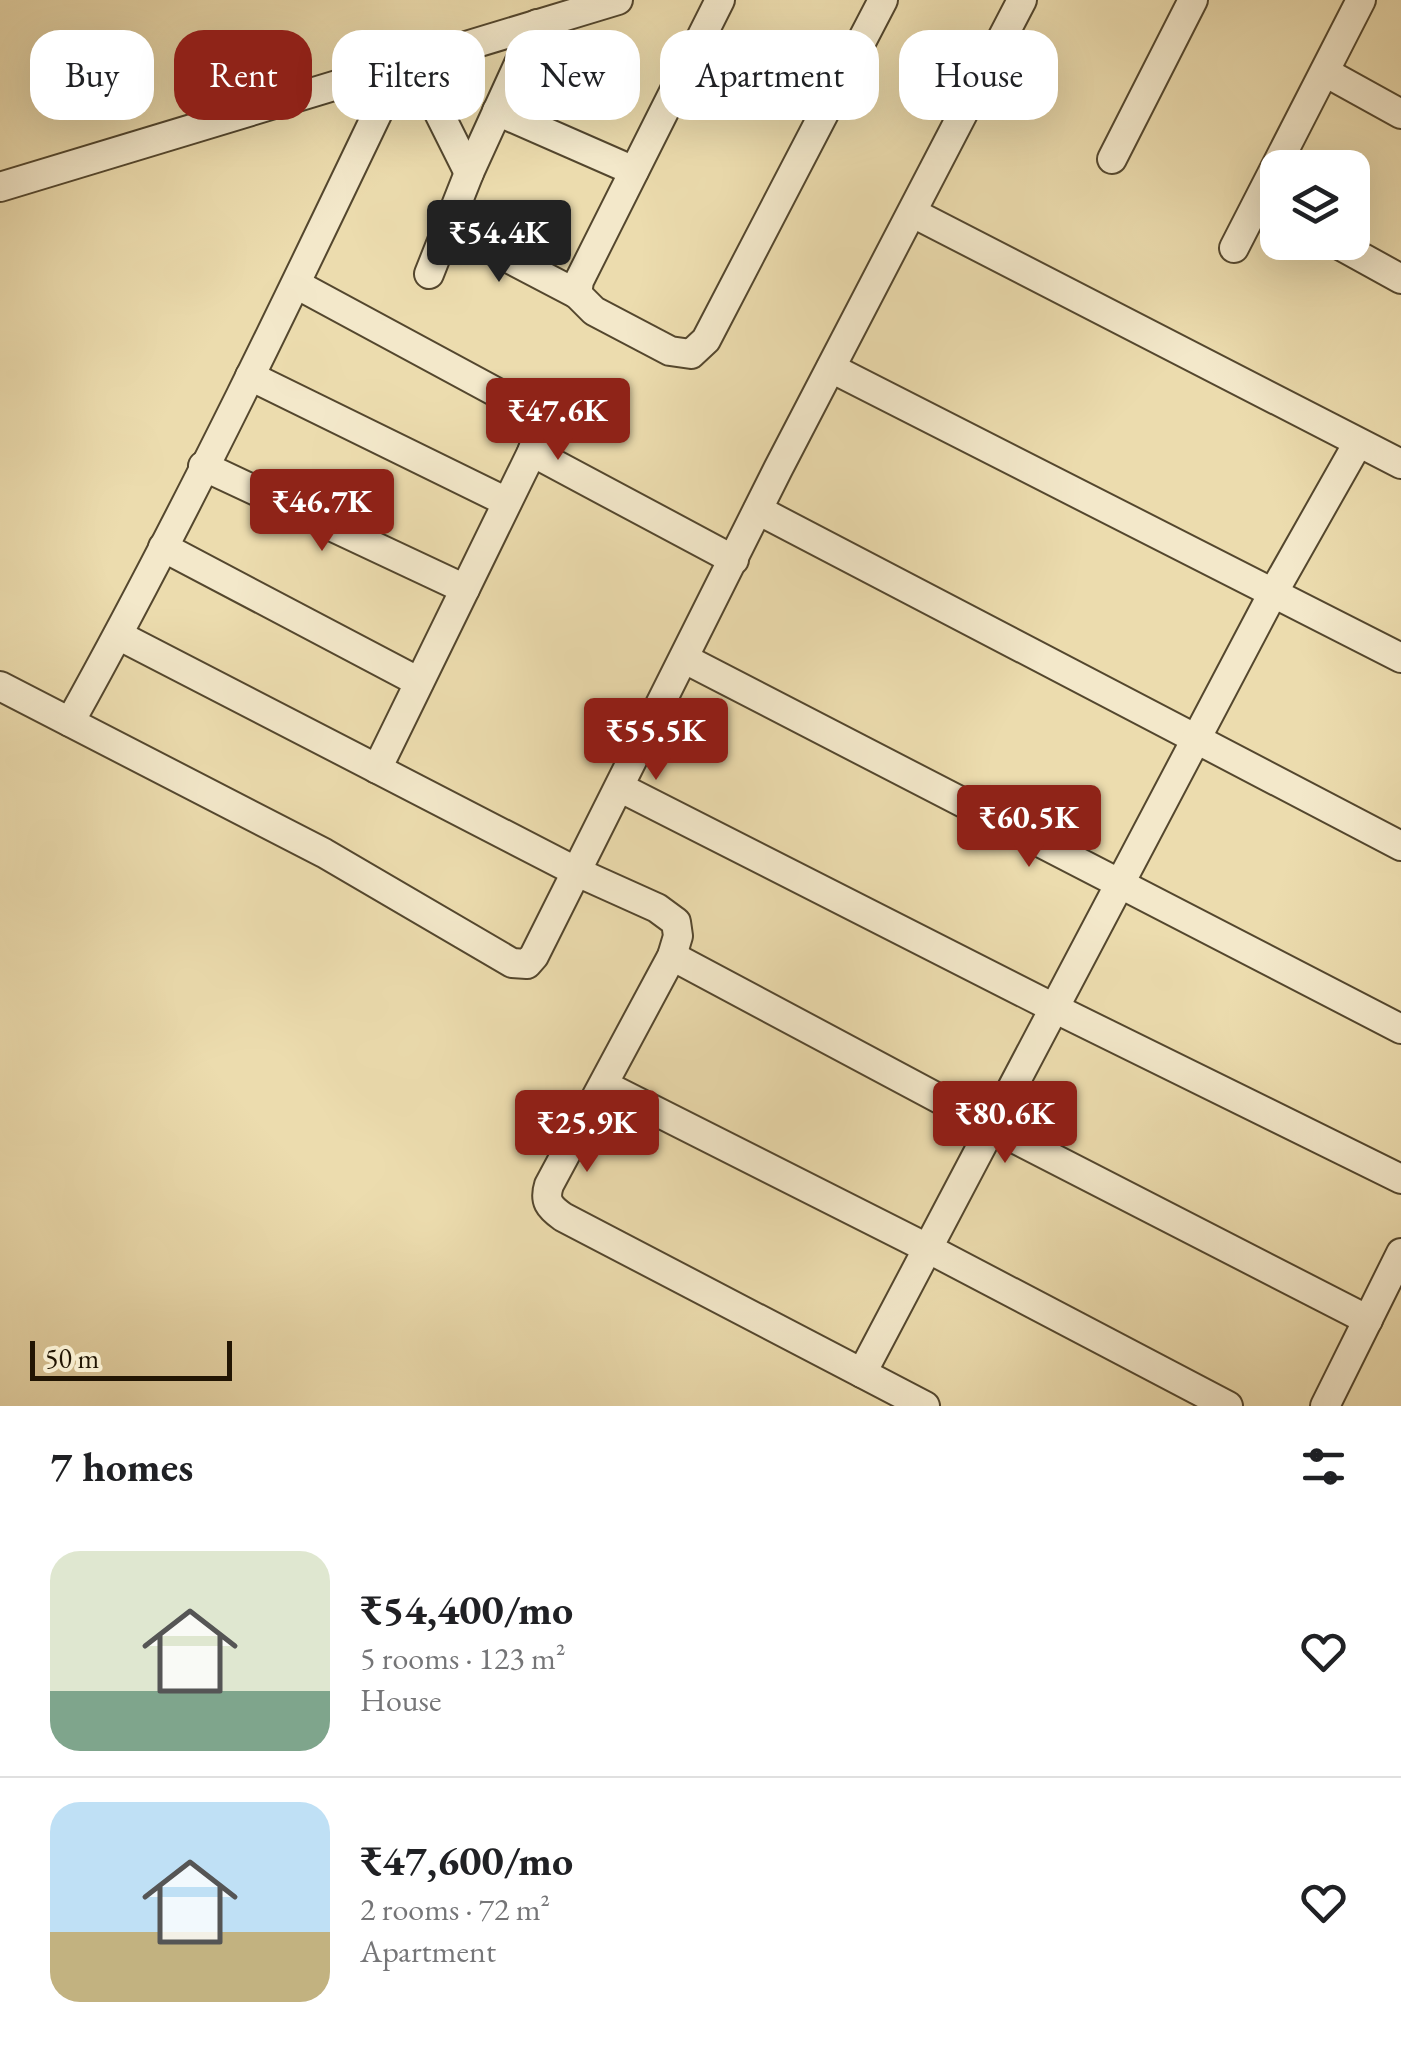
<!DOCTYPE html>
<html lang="en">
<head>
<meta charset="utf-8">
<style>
	body { margin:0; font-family:"EB Garamond",serif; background:#f6f6f6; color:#202124; height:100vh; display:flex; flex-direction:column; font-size:38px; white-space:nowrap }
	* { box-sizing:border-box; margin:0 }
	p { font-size:32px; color:#757577 }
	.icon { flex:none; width:55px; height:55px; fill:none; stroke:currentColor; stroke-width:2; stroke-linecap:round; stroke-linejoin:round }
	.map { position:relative; height:1406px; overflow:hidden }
	.side { display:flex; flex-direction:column; background:#fff; flex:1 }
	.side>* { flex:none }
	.guide { position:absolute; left:30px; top:30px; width:1342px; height:90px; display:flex; gap:20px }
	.buttons { position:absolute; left:1260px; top:150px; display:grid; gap:20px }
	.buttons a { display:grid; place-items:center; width:110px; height:110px; border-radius:20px; background:#fff; box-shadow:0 10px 40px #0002; font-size:50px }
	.scale { position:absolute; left:30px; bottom:25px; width:202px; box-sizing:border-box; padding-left:10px; border:5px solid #221503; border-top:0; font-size:28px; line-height:35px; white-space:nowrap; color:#221503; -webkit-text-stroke:8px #f3e8ca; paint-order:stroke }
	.price { position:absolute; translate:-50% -85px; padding:0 22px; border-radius:10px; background:#8f2418; color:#fff; font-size:32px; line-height:65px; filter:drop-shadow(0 2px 5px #0008) }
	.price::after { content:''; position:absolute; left:50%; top:60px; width:30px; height:22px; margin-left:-15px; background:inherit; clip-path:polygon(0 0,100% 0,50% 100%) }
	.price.current { background:#222; color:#fff }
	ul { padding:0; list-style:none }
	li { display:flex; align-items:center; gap:30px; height:250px; padding:0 50px }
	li+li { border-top:2px solid #e0e0e0 }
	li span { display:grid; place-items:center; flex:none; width:280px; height:200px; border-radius:30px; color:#555 }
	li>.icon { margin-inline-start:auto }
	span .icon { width:120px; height:120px; fill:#fffc; stroke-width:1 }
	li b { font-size:42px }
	h2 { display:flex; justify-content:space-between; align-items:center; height:120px; padding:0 50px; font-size:42px }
	.chip { padding:0 35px; border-radius:30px; background:#fff; box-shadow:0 10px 40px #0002; font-size:35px; line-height:90px }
	.chip.current { background:#8f2418; color:#fff }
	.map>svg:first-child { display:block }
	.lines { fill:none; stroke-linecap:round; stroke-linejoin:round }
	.minor-casing { stroke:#54472e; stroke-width:32 }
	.minor { stroke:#f3e8ca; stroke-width:28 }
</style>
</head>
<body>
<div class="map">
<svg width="1401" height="1406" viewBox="0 0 1401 1406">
	<rect width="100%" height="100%" fill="#ecdcae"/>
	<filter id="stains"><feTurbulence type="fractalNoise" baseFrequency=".002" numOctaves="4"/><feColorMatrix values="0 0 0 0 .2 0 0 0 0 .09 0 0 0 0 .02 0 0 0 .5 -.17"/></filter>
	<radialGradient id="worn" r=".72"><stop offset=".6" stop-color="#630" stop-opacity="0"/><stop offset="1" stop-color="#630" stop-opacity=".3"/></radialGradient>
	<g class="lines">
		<defs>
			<g id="minor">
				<polyline points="720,0 579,281 577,294 594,311 670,351 691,354 706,340 883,0"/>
				<polyline points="413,61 469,173"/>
				<polyline points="1325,72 1401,114"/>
				<polyline points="497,111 634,171"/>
				<polyline points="1112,159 1193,0"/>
				<polyline points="0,187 618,0"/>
				<polyline points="913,213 1401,464"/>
				<polyline points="447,226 577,294"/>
				<polyline points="1334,242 1401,279"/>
				<polyline points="1234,248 1361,0"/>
				<polyline points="429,274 469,173 537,24"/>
				<polyline points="296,284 520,405 532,412 540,429 532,452 377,769"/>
				<polyline points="831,368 1401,658"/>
				<polyline points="250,376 507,502"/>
				<polyline points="532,452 734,560"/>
				<polyline points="203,466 465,589"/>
				<polyline points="758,510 1401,846"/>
				<polyline points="163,547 419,682"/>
				<path d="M118,635L577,872L657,908L676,922L678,936L672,956L549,1185C544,1201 549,1207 563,1217L925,1406"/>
				<polyline points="685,659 1401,1029"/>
				<polyline points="0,686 324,853 512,963 527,964 534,956 778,469 1022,0"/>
				<path d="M70,722C189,508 295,286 401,64"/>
				<polyline points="621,788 1056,1009 1401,1179"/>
				<polyline points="672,956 994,1128 1368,1320"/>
				<polyline points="604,1085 929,1249 1228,1406"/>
				<polyline points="862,1373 1273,593 1358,443"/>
				<polyline points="1325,1406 1401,1253"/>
			</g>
		</defs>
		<use href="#minor" class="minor-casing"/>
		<use href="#minor" class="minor"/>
	</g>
	<rect width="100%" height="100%" filter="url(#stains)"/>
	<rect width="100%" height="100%" fill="url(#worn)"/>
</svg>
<div class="buttons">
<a><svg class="icon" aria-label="layers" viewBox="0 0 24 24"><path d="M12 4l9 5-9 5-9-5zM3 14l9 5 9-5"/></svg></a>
</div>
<div class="scale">50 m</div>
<b class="price current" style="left:499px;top:285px">₹54.4K</b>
<b class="price" style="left:558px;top:463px">₹47.6K</b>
<b class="price" style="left:322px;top:554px">₹46.7K</b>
<b class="price" style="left:656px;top:783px">₹55.5K</b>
<b class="price" style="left:1029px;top:870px">₹60.5K</b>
<b class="price" style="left:1005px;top:1166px">₹80.6K</b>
<b class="price" style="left:587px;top:1175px">₹25.9K</b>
<div class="guide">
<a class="chip">Buy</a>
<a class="chip current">Rent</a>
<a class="chip">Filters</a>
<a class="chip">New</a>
<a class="chip">Apartment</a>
<a class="chip">House</a>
</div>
</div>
<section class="side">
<h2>7 homes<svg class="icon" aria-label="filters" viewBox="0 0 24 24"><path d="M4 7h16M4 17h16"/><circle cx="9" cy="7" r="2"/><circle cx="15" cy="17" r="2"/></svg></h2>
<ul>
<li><span style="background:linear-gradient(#dfe7d0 70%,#7fa58c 0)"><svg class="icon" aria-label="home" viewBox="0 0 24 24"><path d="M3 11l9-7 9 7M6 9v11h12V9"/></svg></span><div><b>₹54,400/mo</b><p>5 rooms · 123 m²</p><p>House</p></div><svg class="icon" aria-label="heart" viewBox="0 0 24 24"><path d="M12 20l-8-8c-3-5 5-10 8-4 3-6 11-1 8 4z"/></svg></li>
<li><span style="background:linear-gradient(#bfe0f5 65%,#c2b280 0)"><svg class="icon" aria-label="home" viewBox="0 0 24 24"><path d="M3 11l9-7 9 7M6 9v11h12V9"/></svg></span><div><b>₹47,600/mo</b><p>2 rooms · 72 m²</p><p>Apartment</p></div><svg class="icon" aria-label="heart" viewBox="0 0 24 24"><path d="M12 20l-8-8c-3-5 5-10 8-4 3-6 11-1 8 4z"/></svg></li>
</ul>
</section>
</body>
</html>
